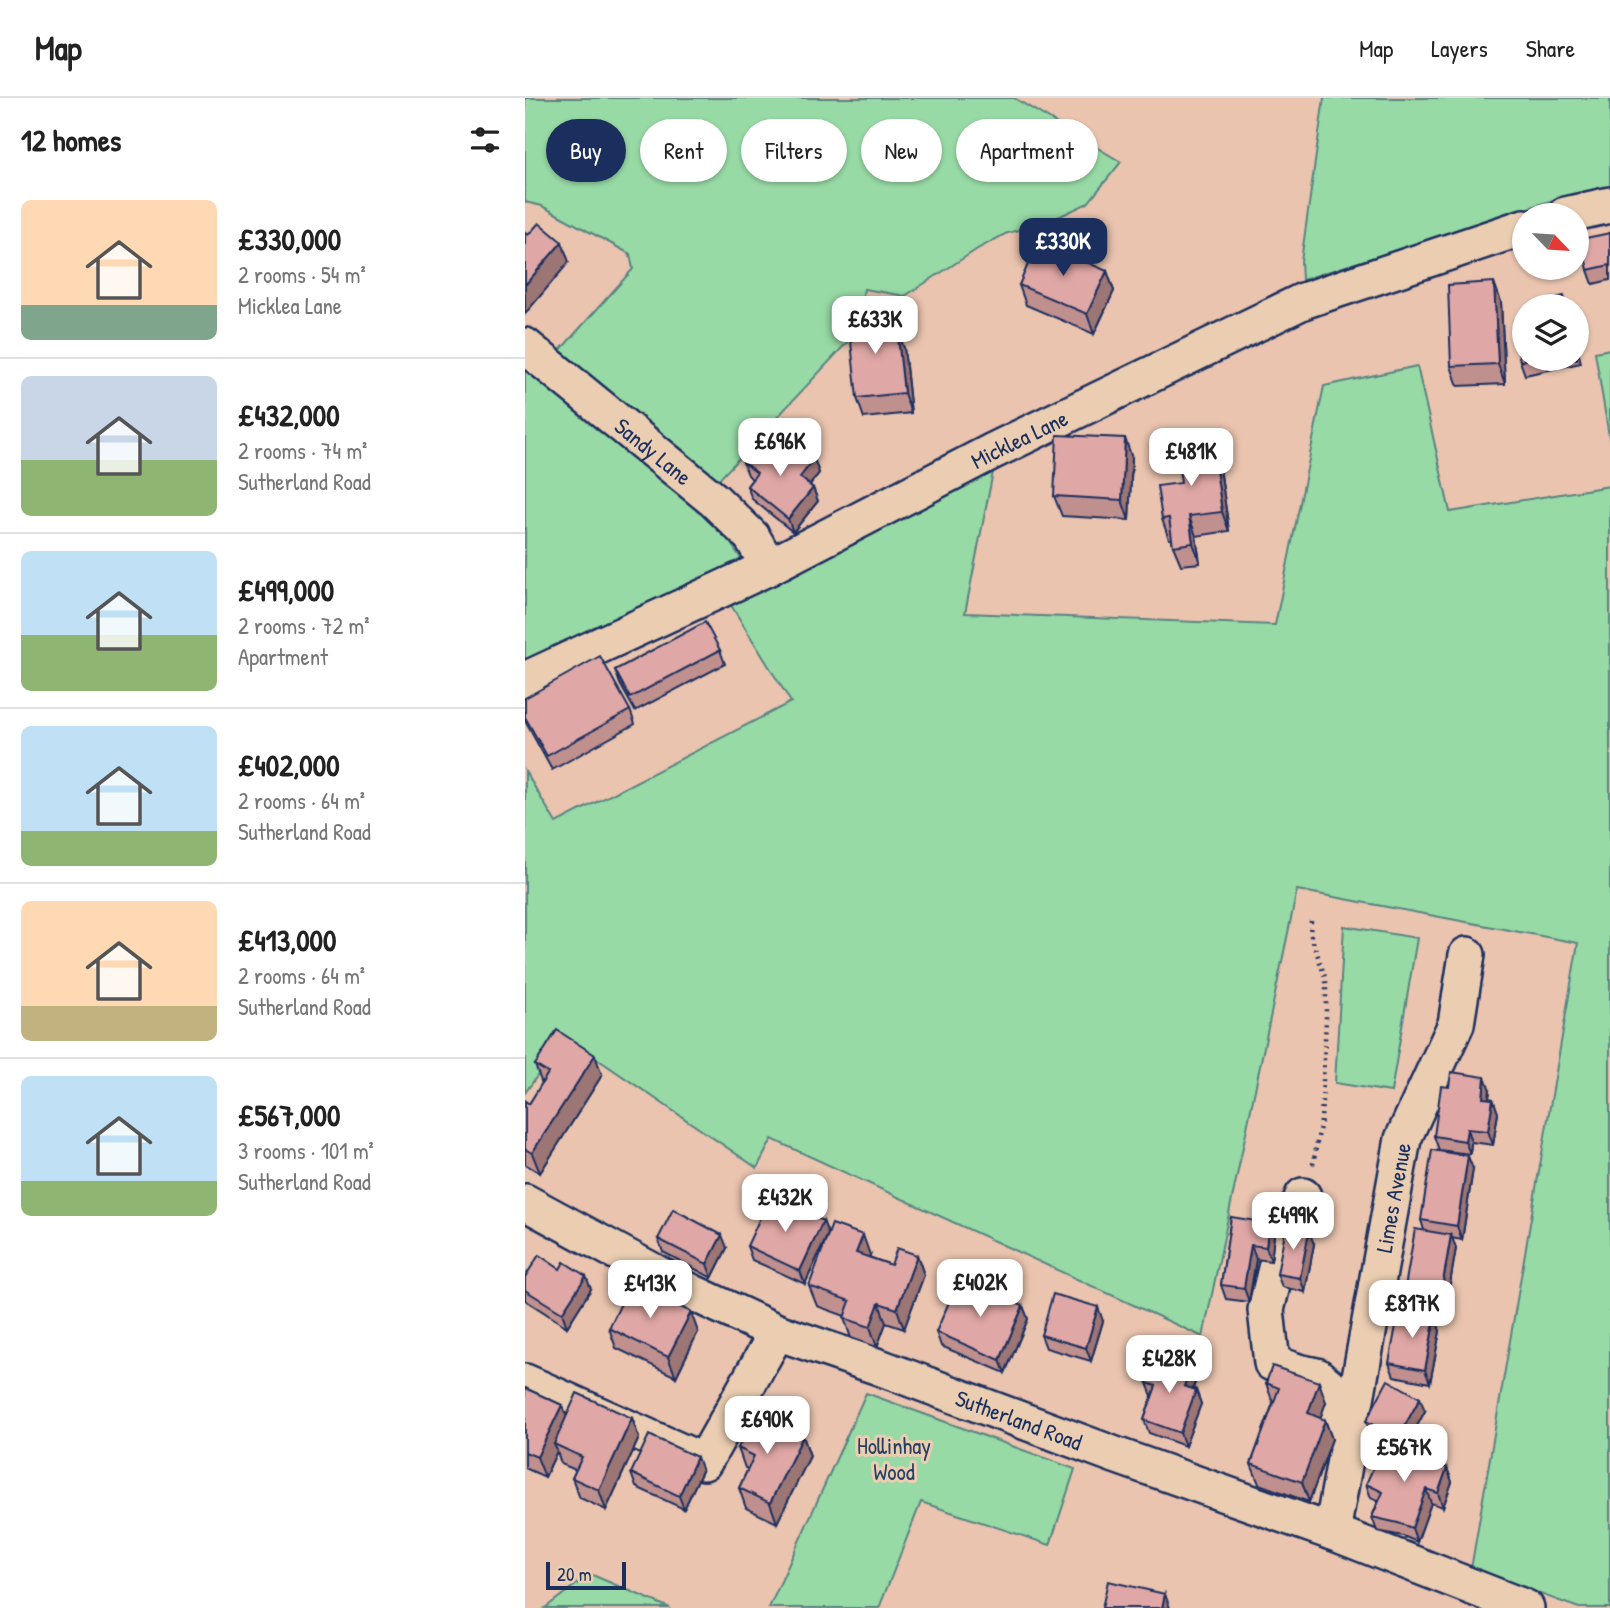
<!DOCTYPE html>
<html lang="en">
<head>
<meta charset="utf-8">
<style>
	body { margin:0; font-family:"Patrick Hand",sans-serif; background:#f2f2f2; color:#222; height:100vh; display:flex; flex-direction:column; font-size:26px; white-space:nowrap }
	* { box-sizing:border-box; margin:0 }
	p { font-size:23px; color:#767676 }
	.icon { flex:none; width:38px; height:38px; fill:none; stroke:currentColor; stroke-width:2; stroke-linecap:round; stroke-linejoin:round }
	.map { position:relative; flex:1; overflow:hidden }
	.drawer { display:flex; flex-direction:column; background:#fff; width:525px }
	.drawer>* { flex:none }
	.top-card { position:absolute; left:21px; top:21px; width:665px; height:63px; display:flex; gap:14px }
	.needle { width:46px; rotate:115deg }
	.tools { position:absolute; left:987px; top:105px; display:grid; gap:14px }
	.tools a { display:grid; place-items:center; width:77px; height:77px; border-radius:50%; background:#fff; box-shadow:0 2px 5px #0004; font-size:35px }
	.scale { position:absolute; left:21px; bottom:18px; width:80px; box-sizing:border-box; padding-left:7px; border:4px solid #1b2f5e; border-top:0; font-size:19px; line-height:24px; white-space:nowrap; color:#1b2f5e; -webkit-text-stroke:5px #ebceb2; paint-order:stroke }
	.price { position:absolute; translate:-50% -60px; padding:0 16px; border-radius:14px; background:#fff; color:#222; font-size:23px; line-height:46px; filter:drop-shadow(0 2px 4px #0008) }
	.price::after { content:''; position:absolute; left:50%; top:42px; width:21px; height:16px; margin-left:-10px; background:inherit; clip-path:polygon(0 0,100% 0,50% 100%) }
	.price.on { background:#1b2f5e; color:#fff }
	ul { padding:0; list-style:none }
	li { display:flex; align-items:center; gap:21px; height:175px; padding:0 21px }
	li+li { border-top:2px solid #e0e0e0 }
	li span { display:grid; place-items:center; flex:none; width:196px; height:140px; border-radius:10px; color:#555 }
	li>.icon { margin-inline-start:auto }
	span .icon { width:84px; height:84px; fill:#fffc; stroke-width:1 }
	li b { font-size:30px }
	h2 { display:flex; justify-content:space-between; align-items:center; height:84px; padding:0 21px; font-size:30px }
	.tag { padding:0 24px; border-radius:32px; background:#fff; box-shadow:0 2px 5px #0004; font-size:24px; line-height:63px }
	.tag.on { background:#1b2f5e; color:#fff }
	header { display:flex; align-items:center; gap:42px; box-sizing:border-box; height:98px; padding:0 35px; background:#fff; border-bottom:2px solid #e0e0e0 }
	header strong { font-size:33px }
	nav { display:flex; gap:38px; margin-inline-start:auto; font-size:24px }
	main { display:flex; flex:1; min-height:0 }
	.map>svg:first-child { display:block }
	.green { fill:#97daa5; stroke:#598482; stroke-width:2 }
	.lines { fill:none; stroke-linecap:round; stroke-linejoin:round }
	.minor-casing { stroke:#1b2f5e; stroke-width:40 }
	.path { stroke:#1b2f5e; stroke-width:4.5; stroke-dasharray:2 5; stroke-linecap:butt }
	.minor { stroke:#ebceb2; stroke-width:35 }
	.wall { fill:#c0908e; stroke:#1b2f5e; stroke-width:2 }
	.shaded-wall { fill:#9c7574; stroke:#1b2f5e; stroke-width:2 }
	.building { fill:#dfa7a5; stroke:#1b2f5e; stroke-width:2 }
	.labels { text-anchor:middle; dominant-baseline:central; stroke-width:6; stroke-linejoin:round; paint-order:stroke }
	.street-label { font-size:23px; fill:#1b2f5e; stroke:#ebceb2 }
	.park-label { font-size:23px; fill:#274065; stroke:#ebceb2 }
</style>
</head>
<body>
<header>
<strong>Map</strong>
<nav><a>Map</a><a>Layers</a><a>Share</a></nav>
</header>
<main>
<section class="drawer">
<h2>12 homes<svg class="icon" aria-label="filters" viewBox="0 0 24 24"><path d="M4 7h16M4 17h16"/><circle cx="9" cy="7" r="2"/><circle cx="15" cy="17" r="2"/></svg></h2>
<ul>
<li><span style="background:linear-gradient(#ffd9b3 75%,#7fa58c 0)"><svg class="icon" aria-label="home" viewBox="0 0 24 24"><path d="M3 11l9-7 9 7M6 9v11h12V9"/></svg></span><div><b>£330,000</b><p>2 rooms · 54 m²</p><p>Micklea Lane</p></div></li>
<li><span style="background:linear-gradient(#c9d6e8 60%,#8fb573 0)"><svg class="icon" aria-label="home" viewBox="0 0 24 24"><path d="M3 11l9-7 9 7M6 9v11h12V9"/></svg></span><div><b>£432,000</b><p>2 rooms · 74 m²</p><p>Sutherland Road</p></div></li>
<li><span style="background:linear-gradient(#bfe0f5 60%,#8fb573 0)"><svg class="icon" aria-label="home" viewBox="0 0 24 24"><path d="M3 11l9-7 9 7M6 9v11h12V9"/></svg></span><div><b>£499,000</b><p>2 rooms · 72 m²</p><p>Apartment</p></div></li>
<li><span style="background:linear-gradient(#bfe0f5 75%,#8fb573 0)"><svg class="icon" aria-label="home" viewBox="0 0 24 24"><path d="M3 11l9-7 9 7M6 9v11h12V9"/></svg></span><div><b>£402,000</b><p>2 rooms · 64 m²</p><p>Sutherland Road</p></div></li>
<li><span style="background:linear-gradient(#ffd9b3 75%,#c2b280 0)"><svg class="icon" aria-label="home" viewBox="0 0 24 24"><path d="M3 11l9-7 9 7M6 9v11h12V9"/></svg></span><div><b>£413,000</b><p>2 rooms · 64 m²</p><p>Sutherland Road</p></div></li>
<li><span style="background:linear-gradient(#bfe0f5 75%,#8fb573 0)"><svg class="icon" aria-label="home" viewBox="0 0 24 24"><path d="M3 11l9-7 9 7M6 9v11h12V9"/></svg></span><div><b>£567,000</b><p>3 rooms · 101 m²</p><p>Sutherland Road</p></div></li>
</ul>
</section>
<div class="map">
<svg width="1085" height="1510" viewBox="0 0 1085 1510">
	<rect width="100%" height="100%" fill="#eac4af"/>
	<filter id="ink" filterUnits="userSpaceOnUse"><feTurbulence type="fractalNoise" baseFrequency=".0143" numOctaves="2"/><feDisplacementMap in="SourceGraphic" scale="14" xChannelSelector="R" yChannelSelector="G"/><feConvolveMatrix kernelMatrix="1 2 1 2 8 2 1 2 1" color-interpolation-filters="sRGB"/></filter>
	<g filter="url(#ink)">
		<g class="green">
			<polygon points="0,0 489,0 596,64 563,105 529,121 480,136 454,150 380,198 339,191 330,236 188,388 30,258 108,171 105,156 17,108 0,104"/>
			<polygon points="799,0 1085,0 1085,89 1041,98 777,182 776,163"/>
			<polygon points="1085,251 1085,344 1070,254"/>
			<polygon points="0,259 176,401 217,462 0,564"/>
			<polygon points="892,268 925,414 1085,388 1085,1510 1054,1510 946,1471 1053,845 772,792 678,1239 247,1041 232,1070 40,939 0,995 0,673 31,725 266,604 204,504 469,369 440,515 750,527 799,288"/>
			<polygon points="819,828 892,840 866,994 810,985"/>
			<polygon points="341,1295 550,1371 525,1447 396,1404 354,1510 244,1510"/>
			<polygon points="65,1476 145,1510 20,1510"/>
		</g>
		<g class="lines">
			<defs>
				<g id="minor">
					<polyline points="1040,117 1085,107"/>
					<path id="s1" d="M0,248L189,402L227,439L244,469"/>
					<path id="s2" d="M0,582L244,469L468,353L778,203L999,129"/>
					<polyline points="778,1098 756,1150 741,1212 747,1265 773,1274 792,1278 804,1288 810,1320 825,1332"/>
					<path id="s3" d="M0,1104L166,1194L252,1234L354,1269L590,1357L807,1434L1001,1510"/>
					<polyline points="0,1284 179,1364 252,1234"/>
					<path id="s4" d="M807,1434L878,1041L931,926L942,857"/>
				</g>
			</defs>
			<use href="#minor" class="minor-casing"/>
			<polyline class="path" points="786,823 785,835 801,882 801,921 796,1023 787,1071"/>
			<use href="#minor" class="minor"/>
		</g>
		<g class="wall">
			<polygon points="1085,135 1085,182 1068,186 1063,172"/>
			<polygon points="582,173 589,193 569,236 501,207 494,187"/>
			<polygon points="976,204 980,286 933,288 926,268"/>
			<polygon points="356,212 363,231 379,250 386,315 339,320 332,300"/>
			<polygon points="1052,248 1056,265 1000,277 995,263 999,261 1052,261"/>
			<polygon points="693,356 704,433 671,438 675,465 656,467 648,448 647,441 644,441 637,421 656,385"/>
			<polygon points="607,360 604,422 537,418 529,398"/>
			<polygon points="289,361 294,375 284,387 288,390 293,403 268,434 227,401 222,388 227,381 223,377 218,364"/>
			<polygon points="195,552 200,566 110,613 95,586 90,572"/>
			<polygon points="0,600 105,612 110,626 27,672 0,623"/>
			<polygon points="10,967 77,977 15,1075 0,1066 0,1003 4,1006 17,986"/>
			<polygon points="965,992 964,1000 968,1001 973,1015 968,1047 946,1044 945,1056 914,1052 909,1038"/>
			<polygon points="948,1071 937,1142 927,1140 931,1150 919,1221 910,1219 915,1233 905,1285 869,1278 864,1265 883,1214 878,1201 899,1132 896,1122"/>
			<polygon points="706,1119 749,1138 746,1163 731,1161 724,1204 701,1201 696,1187"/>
			<polygon points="298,1123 303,1136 280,1186 227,1162 222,1148"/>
			<polygon points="133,1141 202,1150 187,1180 138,1154"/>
			<polygon points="789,1146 780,1194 757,1189 752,1176"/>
			<polygon points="345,1157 344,1159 366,1167 392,1157 399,1177 379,1231 361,1225 352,1249 326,1240 319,1220 320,1218 292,1208 284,1188"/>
			<polygon points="0,1179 66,1191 42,1229 0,1202"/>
			<polygon points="498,1208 503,1221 480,1275 416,1248 411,1234"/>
			<polygon points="578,1223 566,1263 521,1250 516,1237"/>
			<polygon points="84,1230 173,1234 151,1279 91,1250"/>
			<polygon points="670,1284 668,1291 671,1292 676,1306 660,1348 624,1335 619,1322 627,1298 622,1285"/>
			<polygon points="741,1285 801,1304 795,1320 800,1322 807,1341 784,1404 734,1386 726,1366 748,1305"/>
			<polygon points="0,1290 37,1307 42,1319 107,1320 114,1340 81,1412 55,1400 47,1380 51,1372 36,1366 32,1353 20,1379 0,1370"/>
			<polygon points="900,1313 878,1354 846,1336 841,1323"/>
			<polygon points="278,1338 285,1358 252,1425 221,1410 214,1390 223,1371 220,1370 213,1350"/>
			<polygon points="907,1365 922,1370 927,1384 918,1409 906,1405 892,1444 878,1438 852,1433 847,1419 853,1403 846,1400 841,1386"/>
			<polygon points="177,1373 159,1411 111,1389 106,1375"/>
		</g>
		<g class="shaded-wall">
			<polygon points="37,144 44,164 0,216 0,187"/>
			<polygon points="582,173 589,193 569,236 562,216"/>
			<polygon points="969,184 976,204 980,286 973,266"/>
			<polygon points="356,212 364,232 358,231"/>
			<polygon points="372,230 379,250 386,315 379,295"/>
			<polygon points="686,336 693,356 704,433 697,414"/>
			<polygon points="600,340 607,360 604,422 597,402"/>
			<polygon points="289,361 294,375 280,393 275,379"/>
			<polygon points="288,390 293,403 268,434 263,421"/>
			<polygon points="664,418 671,438 675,465 668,445"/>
			<polygon points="70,957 77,977 15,1075 7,1055"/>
			<polygon points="960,979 965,992 962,1013 958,1000"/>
			<polygon points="968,1001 973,1015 968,1047 963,1033"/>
			<polygon points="942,1031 946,1044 945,1056 940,1043"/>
			<polygon points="943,1058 948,1071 937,1142 932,1128"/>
			<polygon points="298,1123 303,1136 280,1186 275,1173"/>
			<polygon points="744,1125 749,1138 746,1163 741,1149"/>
			<polygon points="784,1133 789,1146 780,1194 775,1180"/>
			<polygon points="197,1137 202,1150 187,1180 182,1166"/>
			<polygon points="338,1137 345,1157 339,1175 331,1155"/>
			<polygon points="926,1137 931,1150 919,1221 914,1207"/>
			<polygon points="726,1147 731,1161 724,1204 719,1190"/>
			<polygon points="392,1157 399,1177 379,1231 372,1211"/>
			<polygon points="61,1178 66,1191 42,1229 37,1215"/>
			<polygon points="354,1205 361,1225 352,1249 345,1229"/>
			<polygon points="498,1208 503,1221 480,1275 475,1262"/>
			<polygon points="573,1209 578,1223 566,1263 561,1250"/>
			<polygon points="166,1214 173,1234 151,1279 143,1259"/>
			<polygon points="910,1219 915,1233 905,1285 900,1272"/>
			<polygon points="665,1271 670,1284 664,1301 659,1288"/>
			<polygon points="794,1284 801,1304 790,1335 783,1315"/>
			<polygon points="671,1292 676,1306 660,1348 655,1335"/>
			<polygon points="895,1300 900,1313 878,1354 873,1340"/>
			<polygon points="37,1307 45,1327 29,1346 32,1353 20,1379 12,1359"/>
			<polygon points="107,1320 114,1340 81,1412 74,1392"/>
			<polygon points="800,1322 807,1341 784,1404 777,1384"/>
			<polygon points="278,1338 285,1358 252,1425 245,1405"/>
			<polygon points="172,1359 177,1373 159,1411 154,1398"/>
			<polygon points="922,1370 927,1384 918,1409 913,1395"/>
			<polygon points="901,1391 906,1405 892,1444 887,1430"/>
			<polygon points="640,1496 645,1510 637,1510"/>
		</g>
		<g class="building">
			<polygon points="14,125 37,144 0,187 0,134 3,137"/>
			<polygon points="1085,135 1085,167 1063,172 1056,141"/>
			<polygon points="513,143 582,173 562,216 494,187"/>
			<polygon points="969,184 973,266 926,268 923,187"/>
			<polygon points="1039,198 1041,208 1012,208 1011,204"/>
			<polygon points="356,212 358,231 372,230 379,295 332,300 323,216"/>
			<polygon points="999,230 999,261 1006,261 995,263 989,232"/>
			<polygon points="686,336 697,414 664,418 668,445 648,448 644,420 637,421 632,388 656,385 650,341"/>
			<polygon points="532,337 600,340 597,402 529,398"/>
			<polygon points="234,344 258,363 271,346 289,361 275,379 288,390 263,421 222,388 232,375 218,364"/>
			<polygon points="180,524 195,552 105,600 90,572"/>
			<polygon points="75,558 105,612 22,658 0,619 0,600"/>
			<polygon points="32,932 70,957 7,1055 0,1051 0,1003 4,1006 23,975 10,967"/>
			<polygon points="926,974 960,979 958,1000 968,1001 963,1033 942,1031 940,1043 909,1038 916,988 924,989"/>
			<polygon points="907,1052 943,1058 932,1128 896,1122"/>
			<polygon points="245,1098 298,1123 275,1173 222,1148"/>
			<polygon points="148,1111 197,1137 182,1166 133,1141"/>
			<polygon points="706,1119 744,1125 741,1149 726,1147 719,1190 696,1187"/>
			<polygon points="307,1126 338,1137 331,1155 366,1167 372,1150 392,1157 372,1211 354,1205 345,1229 319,1220 325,1203 284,1188"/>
			<polygon points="761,1128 784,1133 775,1180 752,1176"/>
			<polygon points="890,1131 926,1137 914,1207 878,1201"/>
			<polygon points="14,1157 35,1171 39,1164 61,1178 37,1215 0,1192 0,1179"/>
			<polygon points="434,1181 498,1208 475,1262 411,1234"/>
			<polygon points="106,1185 166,1214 143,1259 84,1230"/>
			<polygon points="528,1196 573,1209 561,1250 516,1237"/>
			<polygon points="874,1212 910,1219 900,1272 864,1265"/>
			<polygon points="632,1258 665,1271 659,1288 671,1292 655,1335 619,1322 631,1288 622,1285"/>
			<polygon points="747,1268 794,1284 783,1315 800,1322 777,1384 726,1366 754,1290 741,1285"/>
			<polygon points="863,1282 895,1300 873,1340 841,1323"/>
			<polygon points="0,1290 37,1307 12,1359 0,1354"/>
			<polygon points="52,1295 107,1320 74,1392 47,1380 57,1359 29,1346"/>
			<polygon points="230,1315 278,1338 245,1405 214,1390 229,1358 213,1350"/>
			<polygon points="124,1337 172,1359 154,1398 106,1375"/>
			<polygon points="893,1349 899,1351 907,1365 922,1370 913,1395 901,1391 887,1430 873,1425 847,1419 858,1394 841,1386 856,1352 872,1359"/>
			<polygon points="583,1483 640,1496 637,1510 577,1510"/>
		</g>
	</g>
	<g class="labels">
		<g class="street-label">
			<text stroke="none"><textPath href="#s2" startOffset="550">Micklea Lane</textPath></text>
			<text stroke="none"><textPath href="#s1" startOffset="166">Sandy Lane</textPath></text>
			<text stroke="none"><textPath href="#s4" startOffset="340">Limes Avenue</textPath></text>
			<text stroke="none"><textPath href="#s3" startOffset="541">Sutherland Road</textPath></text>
		</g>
		<g class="park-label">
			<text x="369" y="1347">Hollinhay<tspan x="369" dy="26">Wood</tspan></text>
		</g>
	</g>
</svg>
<div class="tools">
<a><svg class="needle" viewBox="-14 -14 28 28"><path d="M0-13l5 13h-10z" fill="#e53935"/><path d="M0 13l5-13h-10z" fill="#767676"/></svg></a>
<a><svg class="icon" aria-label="layers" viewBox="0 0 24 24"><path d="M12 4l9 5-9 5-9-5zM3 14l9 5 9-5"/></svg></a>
</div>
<div class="scale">20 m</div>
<b class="price on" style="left:538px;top:180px">£330K</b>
<b class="price" style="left:350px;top:258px">£633K</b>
<b class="price" style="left:255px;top:380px">£696K</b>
<b class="price" style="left:666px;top:390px">£481K</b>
<b class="price" style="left:260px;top:1136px">£432K</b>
<b class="price" style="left:768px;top:1154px">£499K</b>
<b class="price" style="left:455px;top:1221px">£402K</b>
<b class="price" style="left:125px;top:1222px">£413K</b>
<b class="price" style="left:887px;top:1242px">£817K</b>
<b class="price" style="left:644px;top:1297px">£428K</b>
<b class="price" style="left:242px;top:1358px">£690K</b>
<b class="price" style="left:879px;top:1386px">£567K</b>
<div class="top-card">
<a class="tag on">Buy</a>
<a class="tag">Rent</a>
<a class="tag">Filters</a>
<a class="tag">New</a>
<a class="tag">Apartment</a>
</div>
</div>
</main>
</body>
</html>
